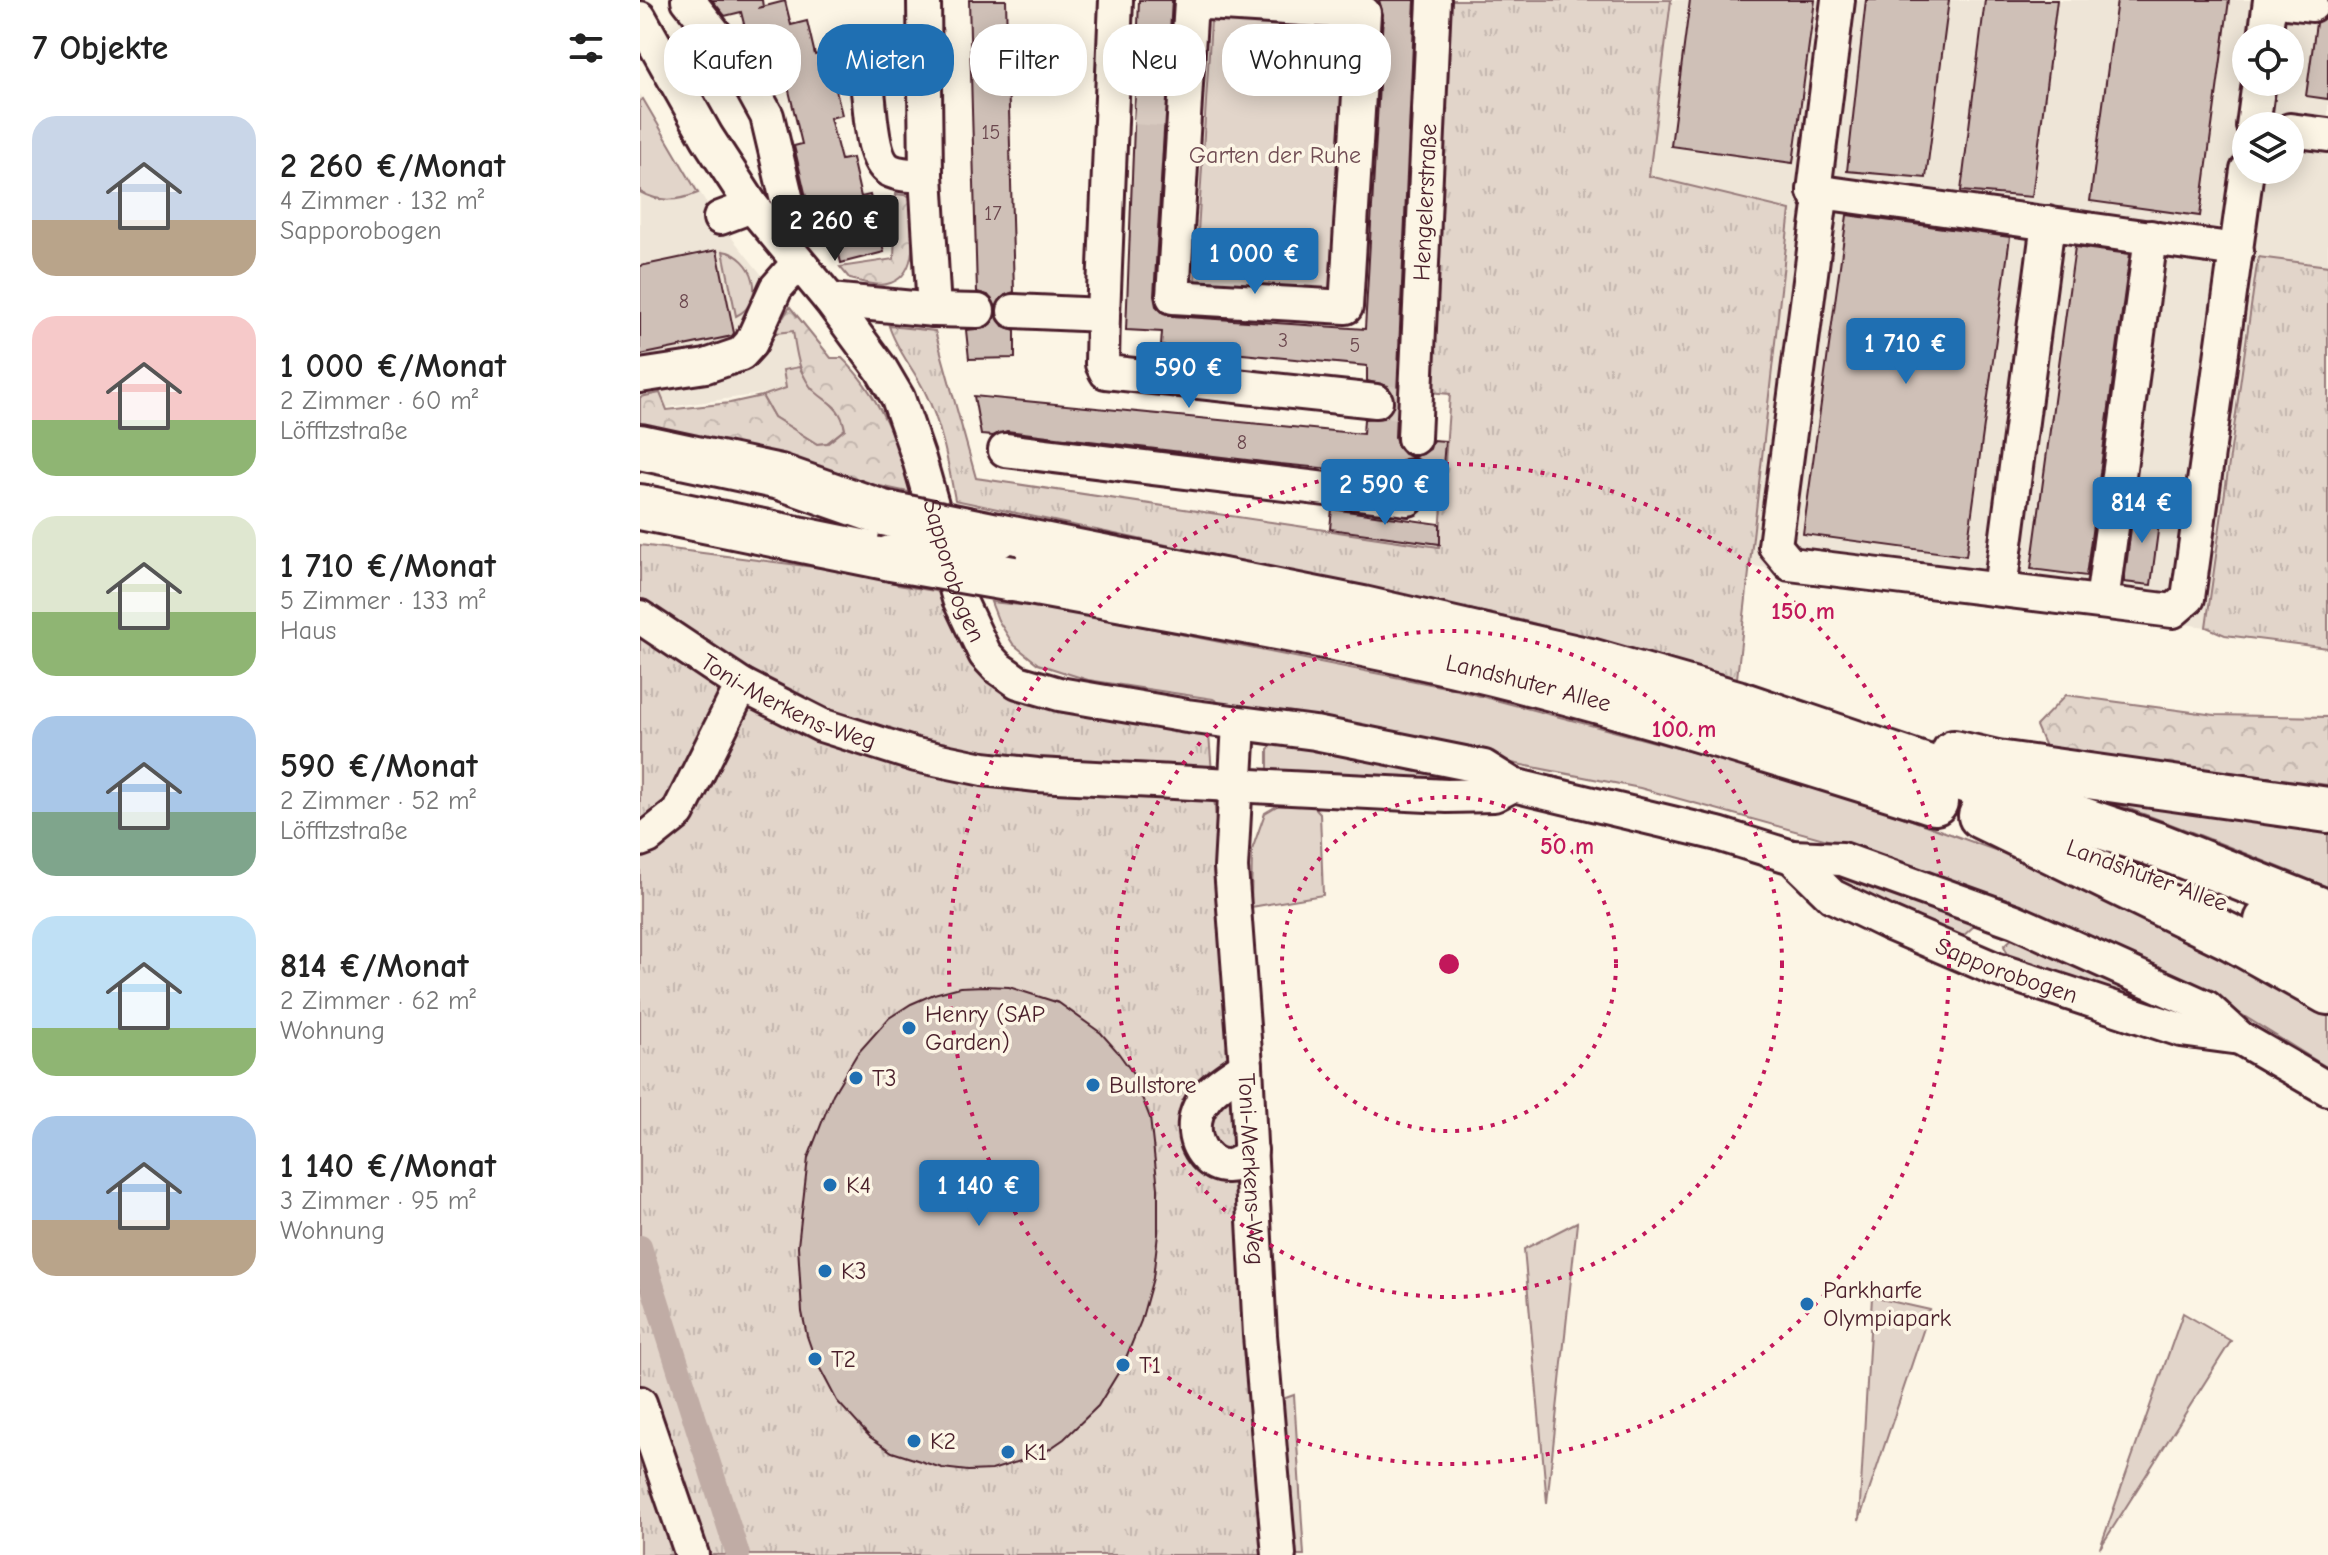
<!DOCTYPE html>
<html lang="de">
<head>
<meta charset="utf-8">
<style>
	body { margin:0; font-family:"Comic Neue",sans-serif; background:#f6f6f6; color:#222; height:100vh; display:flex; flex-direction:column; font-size:30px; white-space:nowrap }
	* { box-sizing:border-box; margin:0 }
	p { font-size:26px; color:#767676 }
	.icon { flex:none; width:44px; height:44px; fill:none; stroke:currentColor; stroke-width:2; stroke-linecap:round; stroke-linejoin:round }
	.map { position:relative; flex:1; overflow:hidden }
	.details { display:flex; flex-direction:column; background:#fff; width:640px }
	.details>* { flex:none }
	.hud { position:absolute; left:24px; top:24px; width:760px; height:72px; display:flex; gap:16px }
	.buttons { position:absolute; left:1592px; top:24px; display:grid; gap:16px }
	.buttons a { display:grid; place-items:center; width:72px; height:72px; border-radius:50%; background:#fff; box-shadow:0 4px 20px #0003; font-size:40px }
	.price { position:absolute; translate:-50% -68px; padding:0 18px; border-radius:8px; background:#1f6fb2; color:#fff; font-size:26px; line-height:52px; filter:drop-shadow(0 2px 4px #0008) }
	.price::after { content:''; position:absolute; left:50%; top:48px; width:24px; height:18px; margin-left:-12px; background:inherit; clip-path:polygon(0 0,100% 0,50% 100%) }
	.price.active { background:#222; color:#fff }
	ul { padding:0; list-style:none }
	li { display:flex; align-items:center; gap:24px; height:200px; padding:0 32px }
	li span { display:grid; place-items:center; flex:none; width:224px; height:160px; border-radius:24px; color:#555 }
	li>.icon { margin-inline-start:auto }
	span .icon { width:96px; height:96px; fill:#fffc; stroke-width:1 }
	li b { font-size:34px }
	h2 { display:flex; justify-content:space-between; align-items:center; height:96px; padding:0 32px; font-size:34px }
	.chip { padding:0 28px; border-radius:32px; background:#fff; box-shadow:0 4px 20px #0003; font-size:28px; line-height:72px }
	.chip.active { background:#1f6fb2; color:#fff }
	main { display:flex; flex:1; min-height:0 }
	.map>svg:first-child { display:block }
	.built { fill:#eee5d7; fill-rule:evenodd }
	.green { fill:#e2d5ca; stroke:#967a7a; stroke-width:2 }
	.forest { fill:url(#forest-crowns); stroke:#967a7a; stroke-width:2 }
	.park { fill:url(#park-tufts); stroke:#967a7a; stroke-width:2 }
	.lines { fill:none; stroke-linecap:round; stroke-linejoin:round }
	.canal { stroke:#c0aca5; stroke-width:24 }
	.building { fill:#cfc0b7; stroke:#4a1f2b; stroke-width:2 }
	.minor-tunnel { stroke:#d8cac0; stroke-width:32; stroke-dasharray:32 16; stroke-linecap:butt }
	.minor-casing { stroke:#4a1f2b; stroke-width:38 }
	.highway-casing { stroke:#4a1f2b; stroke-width:50 }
	.minor { stroke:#fcf5e5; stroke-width:32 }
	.highway { stroke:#fcf5e5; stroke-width:44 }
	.highway-bridge-casing { stroke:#4a1f2b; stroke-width:50; stroke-linecap:butt }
	.highway-bridge { stroke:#fcf5e5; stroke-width:44 }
	.ring { fill:none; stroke:#c2185b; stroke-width:4; stroke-dasharray:4 8 }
	.poi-dot { fill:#1f6fb2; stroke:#fcf5e5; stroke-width:3 }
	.labels { text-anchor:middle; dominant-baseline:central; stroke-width:7; stroke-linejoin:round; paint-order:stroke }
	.number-label { font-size:20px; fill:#6b474e }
	.park-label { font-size:24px; fill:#704c53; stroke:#fcf5e5 }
	.street-label { font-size:24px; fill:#4a1f2b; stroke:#fcf5e5 }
	.poi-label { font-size:24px; fill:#4a1f2b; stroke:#fcf5e5; text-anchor:start }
	.centre { fill:#c2185b; stroke:#fcf5e5; stroke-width:4 }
	.ring-label { font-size:24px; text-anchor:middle; font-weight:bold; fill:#c2185b; stroke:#fcf5e5; stroke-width:7; stroke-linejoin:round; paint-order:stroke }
</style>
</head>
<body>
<main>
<section class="details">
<h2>7 Objekte<svg class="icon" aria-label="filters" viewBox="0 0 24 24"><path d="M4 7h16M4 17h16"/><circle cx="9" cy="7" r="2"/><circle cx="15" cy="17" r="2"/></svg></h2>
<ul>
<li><span style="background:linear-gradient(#c9d6e8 65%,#b9a48a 0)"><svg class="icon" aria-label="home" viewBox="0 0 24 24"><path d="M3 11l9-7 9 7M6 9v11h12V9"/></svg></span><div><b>2 260 €/Monat</b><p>4 Zimmer · 132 m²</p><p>Sapporobogen</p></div></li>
<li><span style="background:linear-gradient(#f6c9c9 65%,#8fb573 0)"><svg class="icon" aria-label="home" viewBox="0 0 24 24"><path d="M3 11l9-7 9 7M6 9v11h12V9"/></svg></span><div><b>1 000 €/Monat</b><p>2 Zimmer · 60 m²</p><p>Löfftzstraße</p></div></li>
<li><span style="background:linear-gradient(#dfe7d0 60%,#8fb573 0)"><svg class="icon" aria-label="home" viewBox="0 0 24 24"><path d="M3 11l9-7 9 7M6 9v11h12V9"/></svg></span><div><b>1 710 €/Monat</b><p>5 Zimmer · 133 m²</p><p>Haus</p></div></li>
<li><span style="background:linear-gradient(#a9c7e8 60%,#7fa58c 0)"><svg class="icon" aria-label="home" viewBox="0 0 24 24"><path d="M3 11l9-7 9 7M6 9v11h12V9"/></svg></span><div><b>590 €/Monat</b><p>2 Zimmer · 52 m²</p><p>Löfftzstraße</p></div></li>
<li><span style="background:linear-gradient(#bfe0f5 70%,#8fb573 0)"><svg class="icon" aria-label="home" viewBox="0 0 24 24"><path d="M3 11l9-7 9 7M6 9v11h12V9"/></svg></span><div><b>814 €/Monat</b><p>2 Zimmer · 62 m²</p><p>Wohnung</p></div></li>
<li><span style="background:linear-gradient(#a9c7e8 65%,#b9a48a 0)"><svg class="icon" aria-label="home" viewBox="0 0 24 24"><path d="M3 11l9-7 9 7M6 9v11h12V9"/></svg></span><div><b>1 140 €/Monat</b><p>3 Zimmer · 95 m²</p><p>Wohnung</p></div></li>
</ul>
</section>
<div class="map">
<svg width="1688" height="1555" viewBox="0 0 1688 1555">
	<defs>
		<pattern id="forest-crowns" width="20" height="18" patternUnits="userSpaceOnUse" patternTransform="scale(2)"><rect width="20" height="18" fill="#e2d5ca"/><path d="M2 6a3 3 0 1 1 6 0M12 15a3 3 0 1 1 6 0" fill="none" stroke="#c3b6ae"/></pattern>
		<pattern id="park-tufts" width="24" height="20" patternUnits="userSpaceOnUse" patternTransform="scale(2)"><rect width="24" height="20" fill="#e2d5ca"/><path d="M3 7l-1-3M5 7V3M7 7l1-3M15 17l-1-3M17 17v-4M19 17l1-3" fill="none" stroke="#c3b6ae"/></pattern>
	</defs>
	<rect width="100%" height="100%" fill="#fcf5e5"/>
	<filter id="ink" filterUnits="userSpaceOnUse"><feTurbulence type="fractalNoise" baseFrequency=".0125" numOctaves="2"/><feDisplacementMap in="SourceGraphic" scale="16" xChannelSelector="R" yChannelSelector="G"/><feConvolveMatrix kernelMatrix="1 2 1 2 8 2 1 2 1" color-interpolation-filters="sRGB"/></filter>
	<g filter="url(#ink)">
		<g class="built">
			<path d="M1031,0H1688V266L1618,257L1566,627L1112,566L1009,176ZM1606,38H1650V82H1606ZM1606,126H1650V170H1606Z"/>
			<polygon points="0,94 75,217 147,306 141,315 150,324 166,352 148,390 8,410 0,409"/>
		</g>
		<g class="green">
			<polygon points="571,20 715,29 698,290 555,281"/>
			<path d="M3,99L58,193C38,201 20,203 0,192V101Z"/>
			<path d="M83,251C114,256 128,301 96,316Z"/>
			<polygon points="159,367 172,389 184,396 202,416 205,429 187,443 177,444 134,417 122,396 146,388 143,370"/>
			<polygon points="351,602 410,608 810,688 1166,782 1449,884 1688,1013 1688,1068 1594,1010 1371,906 1220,849 1000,788 677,725 595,712 573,699 448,680 398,664 373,644 358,620"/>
			<polygon points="635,743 834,775 856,783 628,771 628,749"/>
			<path d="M1434,791L1688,831V887C1604,853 1521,817 1434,791Z"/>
			<polygon points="642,803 671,803 680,813 683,895 611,907 612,850 625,813"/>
			<polygon points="1178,863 1329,914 1333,927 1321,938 1310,939 1178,871"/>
			<polygon points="1377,934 1550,1010 1548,1021 1372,963 1364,946"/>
			<polygon points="937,1222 937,1223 907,1503 884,1249"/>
			<polygon points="1232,1297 1290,1310 1219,1521"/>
			<polygon points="1543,1313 1591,1341 1460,1548"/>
			<polygon points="654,1395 664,1555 653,1555 640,1400"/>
		</g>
		<g class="forest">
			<path d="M256,194L271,196C271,223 283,276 247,284C237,287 220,281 210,279L200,267L254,259Z"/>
			<path d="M150,307L191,358H202C240,395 257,443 273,493L0,436V397L20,393L27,410L90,403L122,396L134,417L177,444L188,443L205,429C200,401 183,403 170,386C158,369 156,351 153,331L137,333L136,328Z"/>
			<polygon points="1426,695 1575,715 1688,717 1688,785 1406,749 1396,726"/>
		</g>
		<g class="park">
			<path d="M806,0H1031L1009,176L1150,210L1097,678L889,622L315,500C308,462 302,426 285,392C274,369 257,351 249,326L295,331L336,478L799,547L810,394L789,392Z"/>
			<polygon points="1618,257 1688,266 1688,648 1585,635 1566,627"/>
			<polygon points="0,545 252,577 258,585 301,592 314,629 330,660 354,686 388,704 569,735 593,1031 628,1555 0,1555"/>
		</g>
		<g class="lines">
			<polyline class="canal" points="0,1247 98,1555"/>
		</g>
		<g class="building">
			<polygon points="72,0 122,0 123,7 118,8 145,1 151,25 167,21 175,55 187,52 202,115 190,118 201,160 212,158 221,197 230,195 244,252 201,263 187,205 169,210 154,146 162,144 142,62 122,67 110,48 101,12 85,16"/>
			<polygon points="329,0 366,0 374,292 365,295 356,307 348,295 337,292"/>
			<polygon points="499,0 532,0 514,296 516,306 523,313 532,316 725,329 743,14 739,0 775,0 755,437 758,447 764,454 772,457 783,454 790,449 793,440 805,441 802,479 791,478 785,463 775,458 765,459 758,464 753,475 640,464 367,431 353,436 341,435 334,396 723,434 724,419 744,418 752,412 755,404 754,394 748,386 727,381 727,366 521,346 522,332 486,330"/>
			<polygon points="1050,0 1175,0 1153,163 1031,146"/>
			<polygon points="1226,0 1309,0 1286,178 1207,171"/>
			<polygon points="1345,0 1417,0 1392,197 1321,191"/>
			<polygon points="1477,0 1589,0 1560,216 1450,201"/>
			<polygon points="1688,15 1688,99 1666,96 1676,23"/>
			<polygon points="1207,215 1370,237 1326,556 1163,534"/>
			<polygon points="1435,247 1490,254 1446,576 1391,569"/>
			<polygon points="77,250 94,333 92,336 0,355 0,266"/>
			<polygon points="356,315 363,326 375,330 375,358 329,359 326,330 346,328"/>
			<polygon points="1494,505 1521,508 1511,585 1484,582"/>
			<polygon points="692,509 800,524 800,544 690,529"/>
			<polygon points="344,986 369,987 419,1003 461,1033 477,1051 492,1072 510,1118 518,1188 518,1234 513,1278 501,1321 483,1365 458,1406 424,1439 402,1454 352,1470 328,1471 302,1468 252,1452 230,1437 197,1401 175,1359 167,1336 162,1312 158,1246 168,1158 193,1094 217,1054 249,1018 271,1004 294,994 320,987"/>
		</g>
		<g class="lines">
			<g class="minor-tunnel">
				<polyline points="495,108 531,111"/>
				<polyline points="736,401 760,403"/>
			</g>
			<defs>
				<g id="minor">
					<polyline points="48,0 98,63 127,116 153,226"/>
					<polyline points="284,0 286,175 294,310"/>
					<polyline points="476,0 463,315 462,364 466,372 736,401"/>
					<polyline points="1630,0 1672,5"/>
					<polygon points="551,2 724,13 706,307 533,297"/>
					<path id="s1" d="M0,18L67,137L112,206L190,300L241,369L258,398L279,459L319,599L345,654L358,668L378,682L419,694L547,716L675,733L844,767L873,785L1078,834L1152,857L1202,859L1375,921L1566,1007L1600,1038L1688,1089"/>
					<polyline points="1625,38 1630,0"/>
					<path d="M228,92C231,112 231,159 249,170C260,176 274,175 286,175"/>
					<polyline points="1613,126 1619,82"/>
					<polyline points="1650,130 1688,135"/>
					<polyline points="1174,191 1198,0"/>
					<polyline points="80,218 112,206"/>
					<polyline points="1597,250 1174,191 1180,205 1135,546 1150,564 1533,611 1548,598 1607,170"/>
					<polyline points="190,300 294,310 338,311"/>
					<polyline points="374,311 463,315"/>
					<polyline points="0,376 66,366 101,354 111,343 136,288 158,263"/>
					<path id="s2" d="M774,438L794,0"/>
					<polyline points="365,450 768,499 772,477"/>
					<polyline points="1360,589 1408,223"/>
					<polyline points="1462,602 1511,237"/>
					<path id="s3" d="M0,617L102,685L181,725L276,755L343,769L397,775L807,796L854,795L873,785"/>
					<path id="s4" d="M599,724L591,868L606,1066L620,1335L639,1555"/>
					<polyline points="0,840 8,837 38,813 102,685"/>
					<path id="s5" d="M1152,857L1192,896L1248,923L1355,969L1541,1030L1600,1038"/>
					<path d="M606,1066C593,1075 577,1084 567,1096C531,1138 583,1194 611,1150"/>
					<polyline points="0,1403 52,1555"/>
				</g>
				<g id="highway">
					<polyline points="0,447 140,477 243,513"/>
					<polyline points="0,507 251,558"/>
					<polyline points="357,536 723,609 950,661 1097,703 1517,845 1688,913"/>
					<path id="s6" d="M373,579C533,609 695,634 853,673C1002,710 1148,756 1295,802"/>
					<polyline points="1314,753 1357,763 1688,810"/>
					<polyline points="1341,816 1592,938 1688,992"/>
					<polyline points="1627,921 1688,946"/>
				</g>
			</defs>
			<use href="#minor" class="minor-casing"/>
			<use href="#highway" class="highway-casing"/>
			<use href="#minor" class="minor"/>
			<use href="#highway" class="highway"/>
			<defs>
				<g id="highway-bridge">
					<polyline points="243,513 357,536"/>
					<polyline points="251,558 373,579"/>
				</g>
			</defs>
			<use href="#highway-bridge" class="highway-bridge-casing"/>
			<use href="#highway-bridge" class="highway-bridge"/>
		</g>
	</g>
	<g class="ring">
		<circle cx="809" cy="964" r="167"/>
		<circle cx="809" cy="964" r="333"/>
		<circle cx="809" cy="964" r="500"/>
	</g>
	<g class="poi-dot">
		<circle cx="269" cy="1028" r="8"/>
		<circle cx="216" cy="1078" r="8"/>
		<circle cx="453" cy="1085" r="8"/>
		<circle cx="190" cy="1185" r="8"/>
		<circle cx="185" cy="1271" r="8"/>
		<circle cx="1167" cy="1304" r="8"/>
		<circle cx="175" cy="1359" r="8"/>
		<circle cx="483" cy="1365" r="8"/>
		<circle cx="274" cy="1441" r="8"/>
		<circle cx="368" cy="1452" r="8"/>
	</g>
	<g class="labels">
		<g class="number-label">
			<text x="351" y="132">15</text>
			<text x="353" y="213">17</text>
			<text x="44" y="301">8</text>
			<text x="643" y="340">3</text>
			<text x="715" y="345">5</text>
			<text x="602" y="442">8</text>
		</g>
		<g class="park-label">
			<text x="635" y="155">Garten der Ruhe</text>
		</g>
		<g class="street-label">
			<text stroke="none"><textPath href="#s2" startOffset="236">Hengelerstraße</textPath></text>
			<text stroke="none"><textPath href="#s1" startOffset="642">Sapporobogen</textPath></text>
			<text stroke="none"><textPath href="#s6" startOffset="526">Landshuter Allee</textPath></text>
			<text stroke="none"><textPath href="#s3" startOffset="172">Toni-Merkens-Weg</textPath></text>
			<text transform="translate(1507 875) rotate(20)">Landshuter Allee</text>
			<text stroke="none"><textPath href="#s5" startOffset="246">Sapporobogen</textPath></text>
			<text stroke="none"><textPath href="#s4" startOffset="446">Toni-Merkens-Weg</textPath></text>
		</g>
		<g class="poi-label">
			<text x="285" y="1014">Henry (SAP<tspan x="285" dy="28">Garden)</tspan></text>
			<text x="232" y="1078">T3</text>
			<text x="469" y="1085">Bullstore</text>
			<text x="206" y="1185">K4</text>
			<text x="201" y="1271">K3</text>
			<text x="1183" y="1290">Parkharfe<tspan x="1183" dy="28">Olympiapark</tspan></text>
			<text x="191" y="1359">T2</text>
			<text x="499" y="1365">T1</text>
			<text x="290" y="1441">K2</text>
			<text x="384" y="1452">K1</text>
		</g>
	</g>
	<circle cx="809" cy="964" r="12" class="centre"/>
	<g class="ring-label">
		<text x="1163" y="619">150 m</text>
		<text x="1044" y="737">100 m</text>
		<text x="927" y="854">50 m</text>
	</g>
</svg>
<div class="buttons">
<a><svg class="icon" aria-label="locate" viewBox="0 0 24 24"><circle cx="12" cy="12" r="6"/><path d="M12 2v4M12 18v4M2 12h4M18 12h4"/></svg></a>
<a><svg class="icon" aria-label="layers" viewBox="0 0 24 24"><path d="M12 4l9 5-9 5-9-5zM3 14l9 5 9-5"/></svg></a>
</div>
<b class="price active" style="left:195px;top:263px">2 260 €</b>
<b class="price" style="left:615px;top:296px">1 000 €</b>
<b class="price" style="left:1266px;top:386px">1 710 €</b>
<b class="price" style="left:549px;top:410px">590 €</b>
<b class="price" style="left:745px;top:527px">2 590 €</b>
<b class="price" style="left:1502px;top:545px">814 €</b>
<b class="price" style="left:339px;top:1228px">1 140 €</b>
<div class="hud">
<a class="chip">Kaufen</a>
<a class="chip active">Mieten</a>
<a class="chip">Filter</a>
<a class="chip">Neu</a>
<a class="chip">Wohnung</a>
</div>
</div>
</main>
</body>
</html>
